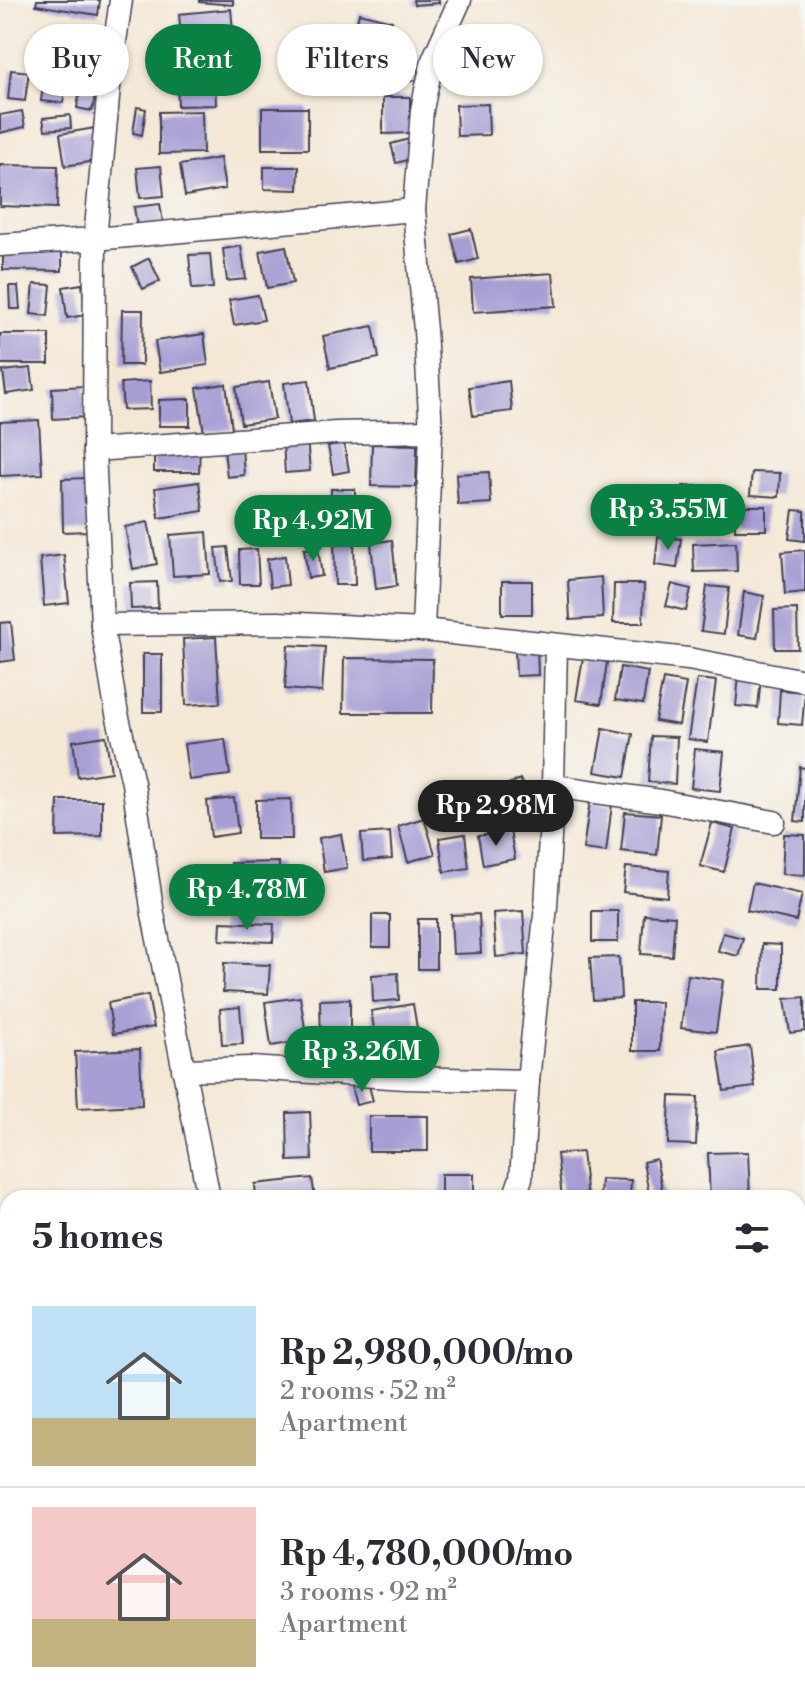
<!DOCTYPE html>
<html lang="en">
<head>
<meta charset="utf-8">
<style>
	body { margin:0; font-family:"Libre Bodoni",serif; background:#f2f2f3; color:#2b2b33; height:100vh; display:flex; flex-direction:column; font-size:30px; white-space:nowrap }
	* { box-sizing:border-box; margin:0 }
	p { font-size:26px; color:#7c7c81 }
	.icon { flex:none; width:44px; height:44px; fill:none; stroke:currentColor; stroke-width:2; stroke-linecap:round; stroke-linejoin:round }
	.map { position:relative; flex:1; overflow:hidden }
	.side { position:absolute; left:0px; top:1190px; width:806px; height:514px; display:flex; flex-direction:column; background:#fff; border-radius:24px 24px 0 0; box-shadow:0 2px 6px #0004 }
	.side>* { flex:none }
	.banner { position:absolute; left:24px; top:24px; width:758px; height:72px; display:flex; gap:16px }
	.price { position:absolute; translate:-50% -68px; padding:0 18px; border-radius:28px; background:#0b8043; color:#fff; font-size:26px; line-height:52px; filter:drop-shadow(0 2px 4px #0008) }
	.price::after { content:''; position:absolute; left:50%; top:48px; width:24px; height:18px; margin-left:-12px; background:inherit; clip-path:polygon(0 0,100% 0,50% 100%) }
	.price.current { background:#222; color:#fff }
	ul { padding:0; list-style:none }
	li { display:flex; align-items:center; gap:24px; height:200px; padding:0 32px }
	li+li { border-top:2px solid #e1e1e2 }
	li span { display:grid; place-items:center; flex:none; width:224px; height:160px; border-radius:0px; color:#555 }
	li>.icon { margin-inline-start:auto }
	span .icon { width:96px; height:96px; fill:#fffc; stroke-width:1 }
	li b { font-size:34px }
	h2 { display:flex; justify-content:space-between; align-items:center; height:96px; padding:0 32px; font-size:34px }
	.chip { padding:0 28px; border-radius:36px; background:#fff; box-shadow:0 2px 6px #0004; font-size:28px; line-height:72px }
	.chip.current { background:#0b8043; color:#fff }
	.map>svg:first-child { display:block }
	.building { fill:#a79fd4 }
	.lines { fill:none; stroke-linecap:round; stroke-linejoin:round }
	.minor-casing { stroke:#424052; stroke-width:25 }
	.minor { stroke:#fff; stroke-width:22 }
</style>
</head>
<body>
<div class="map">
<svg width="805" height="1703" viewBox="0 0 805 1703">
	<rect width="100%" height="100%" fill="#f6f6f2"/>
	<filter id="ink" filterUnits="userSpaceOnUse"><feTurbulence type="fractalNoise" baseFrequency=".0125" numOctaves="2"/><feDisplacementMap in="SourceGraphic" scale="16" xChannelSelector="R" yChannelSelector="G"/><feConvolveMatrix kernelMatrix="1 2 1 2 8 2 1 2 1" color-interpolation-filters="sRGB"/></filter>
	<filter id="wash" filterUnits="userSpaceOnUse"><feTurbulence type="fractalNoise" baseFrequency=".006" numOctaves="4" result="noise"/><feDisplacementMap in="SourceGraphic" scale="32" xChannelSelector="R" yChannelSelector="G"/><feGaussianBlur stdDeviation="1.8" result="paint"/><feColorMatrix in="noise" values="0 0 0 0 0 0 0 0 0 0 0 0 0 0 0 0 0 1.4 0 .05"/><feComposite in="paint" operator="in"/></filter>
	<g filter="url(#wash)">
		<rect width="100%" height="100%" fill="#f4e8d5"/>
		<g id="blocks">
			<g class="building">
				<polygon points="37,0 100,0 98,15 36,5"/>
				<polygon points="199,0 233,0 233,5 199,2"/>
				<polygon points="413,0 439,0 439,3 414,5"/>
				<polygon points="231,9 234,42 182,47 179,14"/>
				<polygon points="359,13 392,21 385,51 352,44"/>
				<polygon points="55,40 90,44 86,74 52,70"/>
				<polygon points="417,63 419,80 396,83 394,65"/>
				<polygon points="11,70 29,72 25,101 8,99"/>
				<polygon points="44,77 66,80 63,103 41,101"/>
				<polygon points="215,78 216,105 178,106 177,79"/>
				<polygon points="80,89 96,91 92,111 77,108"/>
				<polygon points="383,97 410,97 410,133 383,134"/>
				<polygon points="488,104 489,135 457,136 456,105"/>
				<polygon points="137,107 146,109 142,135 133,133"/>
				<rect x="262" y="108" width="46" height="41"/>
				<polygon points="22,111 25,127 0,133 0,115"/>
				<polygon points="202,111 203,153 159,154 159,112"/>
				<polygon points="70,115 71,128 45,130 43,118"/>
				<polygon points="95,128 101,160 65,166 60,134"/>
				<polygon points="409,139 415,158 396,163 391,144"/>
				<polygon points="220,158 225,189 185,196 180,165"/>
				<polygon points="0,165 58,166 57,208 0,206"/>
				<polygon points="161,166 164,196 140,198 137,168"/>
				<polygon points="264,167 299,167 298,190 264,189"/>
				<polygon points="160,204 163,223 137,227 134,207"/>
				<polygon points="471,229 478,259 459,264 451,234"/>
				<polygon points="241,246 246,279 227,281 223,249"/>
				<polygon points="286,246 293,283 267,288 260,251"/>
				<polygon points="3,248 62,249 62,271 3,270"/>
				<polygon points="210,254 213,288 192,289 189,255"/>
				<polygon points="149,258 160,281 143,289 132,267"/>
				<polygon points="553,273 556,306 473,312 471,279"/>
				<polygon points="34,284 51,285 48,316 31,314"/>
				<polygon points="82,284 86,315 67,318 63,287"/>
				<polygon points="9,286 18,286 20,309 10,309"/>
				<polygon points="258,295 264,320 234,325 229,300"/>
				<polygon points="122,310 143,310 142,365 121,365"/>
				<polygon points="373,326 379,358 330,368 323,336"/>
				<rect x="0" y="334" width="49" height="30"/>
				<polygon points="204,334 208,365 160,372 155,341"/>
				<polygon points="31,368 34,390 6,394 3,371"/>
				<polygon points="309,380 314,421 289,424 284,383"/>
				<polygon points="150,381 151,409 123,410 121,383"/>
				<polygon points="509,381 512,411 473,416 469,387"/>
				<polygon points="269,382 275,419 241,424 236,387"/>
				<polygon points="226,384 232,429 204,433 197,388"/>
				<polygon points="84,386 86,417 53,419 52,388"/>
				<polygon points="190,399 190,426 159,426 159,400"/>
				<polygon points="39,420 42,474 0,476 0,422"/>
				<polygon points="307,439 310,471 285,473 283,441"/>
				<polygon points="344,443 349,471 333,474 328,446"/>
				<polygon points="372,444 417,445 416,487 371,486"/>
				<polygon points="154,447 200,447 199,472 154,472"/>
				<polygon points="242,448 244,475 227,477 224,450"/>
				<polygon points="489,472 491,503 458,505 456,474"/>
				<polygon points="752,472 780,473 779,497 750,495"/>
				<polygon points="86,478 88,531 63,532 62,479"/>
				<polygon points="199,482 203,511 159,518 155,488"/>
				<polygon points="683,486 714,486 713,525 682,525"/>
				<rect x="331" y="489" width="24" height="24"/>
				<rect x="735" y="506" width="31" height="24"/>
				<polygon points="793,510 805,511 805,541 789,539"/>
				<polygon points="148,522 157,564 133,569 125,527"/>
				<polygon points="207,532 210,574 173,576 170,535"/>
				<polygon points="658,537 681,539 677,568 655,565"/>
				<polygon points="354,539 355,585 335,585 334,540"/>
				<polygon points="392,540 397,586 376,589 371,543"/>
				<polygon points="736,542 737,571 694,572 693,544"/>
				<polygon points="228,547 232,581 220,582 216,548"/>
				<polygon points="318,548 322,576 308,578 304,549"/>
				<polygon points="257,549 259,584 240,584 239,550"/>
				<polygon points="805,550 805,592 785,594 782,552"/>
				<polygon points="64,555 69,603 44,606 40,558"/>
				<polygon points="285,556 288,585 270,587 267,559"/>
				<polygon points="601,577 603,618 570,620 568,580"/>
				<rect x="502" y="581" width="30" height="33"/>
				<polygon points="157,582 158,608 131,609 130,583"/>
				<polygon points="614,584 644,584 643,623 613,623"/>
				<polygon points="672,584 691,589 686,611 666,606"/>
				<polygon points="707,586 729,588 724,634 701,631"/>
				<polygon points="744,592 764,596 757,638 738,635"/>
				<polygon points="797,609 798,649 775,649 774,610"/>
				<polygon points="11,622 15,660 0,662 0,623"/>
				<polygon points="216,637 220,703 186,705 183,639"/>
				<polygon points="288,645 325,647 322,692 285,689"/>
				<polygon points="537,648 538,675 516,676 515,649"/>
				<rect x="143" y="654" width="19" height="58"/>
				<polygon points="344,658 433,659 432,713 343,713"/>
				<polygon points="583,658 607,662 601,704 576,700"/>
				<polygon points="620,667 648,672 643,704 615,700"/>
				<polygon points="739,675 761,677 758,708 736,706"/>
				<polygon points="663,679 686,683 679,725 655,721"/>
				<polygon points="697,679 716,681 708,742 688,739"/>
				<polygon points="780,690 805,692 802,725 778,723"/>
				<polygon points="603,728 633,734 625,777 595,772"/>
				<polygon points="106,736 111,772 78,777 73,741"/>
				<polygon points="651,736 677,737 675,784 648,782"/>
				<polygon points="225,739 230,775 189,780 184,744"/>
				<polygon points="695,749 724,752 720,791 691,788"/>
				<polygon points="800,767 805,768 805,822 795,821"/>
				<polygon points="520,779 532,804 493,822 481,796"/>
				<polygon points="234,798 238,833 211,837 207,801"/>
				<polygon points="291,799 292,839 256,839 256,800"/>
				<polygon points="58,800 102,800 102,836 57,837"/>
				<polygon points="590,801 612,804 606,852 583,849"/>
				<polygon points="625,812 661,815 657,855 621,851"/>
				<polygon points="424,818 435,854 408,862 398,826"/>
				<polygon points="712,823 735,829 724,872 700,866"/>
				<polygon points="510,831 515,859 483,865 478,836"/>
				<polygon points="390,832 392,859 363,861 361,834"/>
				<polygon points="341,834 347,868 324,872 319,838"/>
				<polygon points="465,834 469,868 444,872 439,838"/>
				<polygon points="784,834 805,835 805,875 782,874"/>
				<polygon points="279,862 280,908 231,909 230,863"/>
				<polygon points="626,867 669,871 667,897 623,892"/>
				<polygon points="753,883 802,894 796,921 747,910"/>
				<polygon points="523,911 526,954 496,957 493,913"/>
				<rect x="592" y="911" width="26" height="31"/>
				<polygon points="479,914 481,953 453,954 451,915"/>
				<polygon points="644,914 675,916 672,956 641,954"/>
				<rect x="372" y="915" width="18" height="32"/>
				<rect x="418" y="919" width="18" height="50"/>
				<polygon points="221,922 274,924 273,942 220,940"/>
				<polygon points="723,933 743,938 738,956 718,951"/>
				<polygon points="762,944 781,945 781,989 761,989"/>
				<polygon points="619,957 621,998 593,1000 590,958"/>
				<polygon points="224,963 270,965 268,994 223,992"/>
				<polygon points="398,973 399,1000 373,1002 372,975"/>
				<polygon points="688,975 723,980 716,1032 681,1028"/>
				<polygon points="148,995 154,1027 113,1034 108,1003"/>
				<polygon points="300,997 307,1040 271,1046 265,1002"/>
				<polygon points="805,997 805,1031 790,1033 785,999"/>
				<polygon points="350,999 350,1042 321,1042 320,1000"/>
				<polygon points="632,1002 661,1002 660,1051 632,1051"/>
				<polygon points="413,1004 419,1040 377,1046 371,1011"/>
				<polygon points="240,1007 243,1044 222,1045 220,1009"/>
				<polygon points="750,1046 755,1087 724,1091 718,1051"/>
				<polygon points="140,1049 142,1105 78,1108 75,1052"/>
				<polygon points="368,1082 373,1101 356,1105 351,1086"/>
				<polygon points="670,1096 698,1097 696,1145 668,1144"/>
				<polygon points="310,1112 312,1160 288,1161 287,1113"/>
				<rect x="369" y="1116" width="59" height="35"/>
				<polygon points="582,1152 587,1198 562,1198 557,1154"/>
				<polygon points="748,1152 750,1198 710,1198 708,1153"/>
				<polygon points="656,1159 664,1198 650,1198 643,1162"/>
				<rect x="441" y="1174" width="33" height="24"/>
				<polygon points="312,1178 315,1198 256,1198 255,1184"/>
				<polygon points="601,1179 631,1180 630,1198 600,1198"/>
				<polygon points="397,1696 425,1696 425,1703 398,1703"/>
				<polygon points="474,1696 495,1696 495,1701 474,1698"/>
				<polygon points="606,1696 650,1696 648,1703 628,1703"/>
			</g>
		</g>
	</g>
	<g filter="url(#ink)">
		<use href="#blocks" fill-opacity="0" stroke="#424052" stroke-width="2"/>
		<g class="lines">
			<defs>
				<g id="minor">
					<polyline points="121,0 110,76 95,239 94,450 102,625 116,709 133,783 153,914 209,1198"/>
					<polyline points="0,245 95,239 414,210"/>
					<polyline points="94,450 336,433 431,431"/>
					<polyline points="102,625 278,623 423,630 431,431 425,330 414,210 422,110 426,90 433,60 460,0"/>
					<polyline points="423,630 688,659 805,681"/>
					<polyline points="553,786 661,801 774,822"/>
					<polyline points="183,1070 250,1068 406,1078 528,1081"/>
					<polyline points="514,1198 521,1178 528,1081 546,906 553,786 556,646"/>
					<polyline points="186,1703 189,1696"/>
					<polyline points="311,1703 314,1696"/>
				</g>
			</defs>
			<use href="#minor" class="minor-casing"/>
			<use href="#minor" class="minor"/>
		</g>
	</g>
</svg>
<b class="price" style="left:668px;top:552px">Rp 3.55M</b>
<b class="price" style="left:313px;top:563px">Rp 4.92M</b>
<b class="price current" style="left:496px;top:848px">Rp 2.98M</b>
<b class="price" style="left:247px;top:932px">Rp 4.78M</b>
<b class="price" style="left:362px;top:1094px">Rp 3.26M</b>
<div class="banner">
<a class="chip">Buy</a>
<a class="chip current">Rent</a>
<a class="chip">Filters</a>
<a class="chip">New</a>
</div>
<section class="side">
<h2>5 homes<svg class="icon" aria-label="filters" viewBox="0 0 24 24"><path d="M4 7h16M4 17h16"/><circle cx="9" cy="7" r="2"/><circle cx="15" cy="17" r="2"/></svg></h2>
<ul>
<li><span style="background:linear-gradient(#bfe0f5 70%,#c2b280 0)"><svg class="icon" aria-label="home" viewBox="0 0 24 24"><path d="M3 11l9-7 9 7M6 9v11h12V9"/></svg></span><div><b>Rp 2,980,000/mo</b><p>2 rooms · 52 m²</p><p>Apartment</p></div></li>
<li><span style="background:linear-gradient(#f6c9c9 70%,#c2b280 0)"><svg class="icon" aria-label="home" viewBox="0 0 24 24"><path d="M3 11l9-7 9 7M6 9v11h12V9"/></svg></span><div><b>Rp 4,780,000/mo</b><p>3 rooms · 92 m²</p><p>Apartment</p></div></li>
</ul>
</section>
</div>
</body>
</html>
